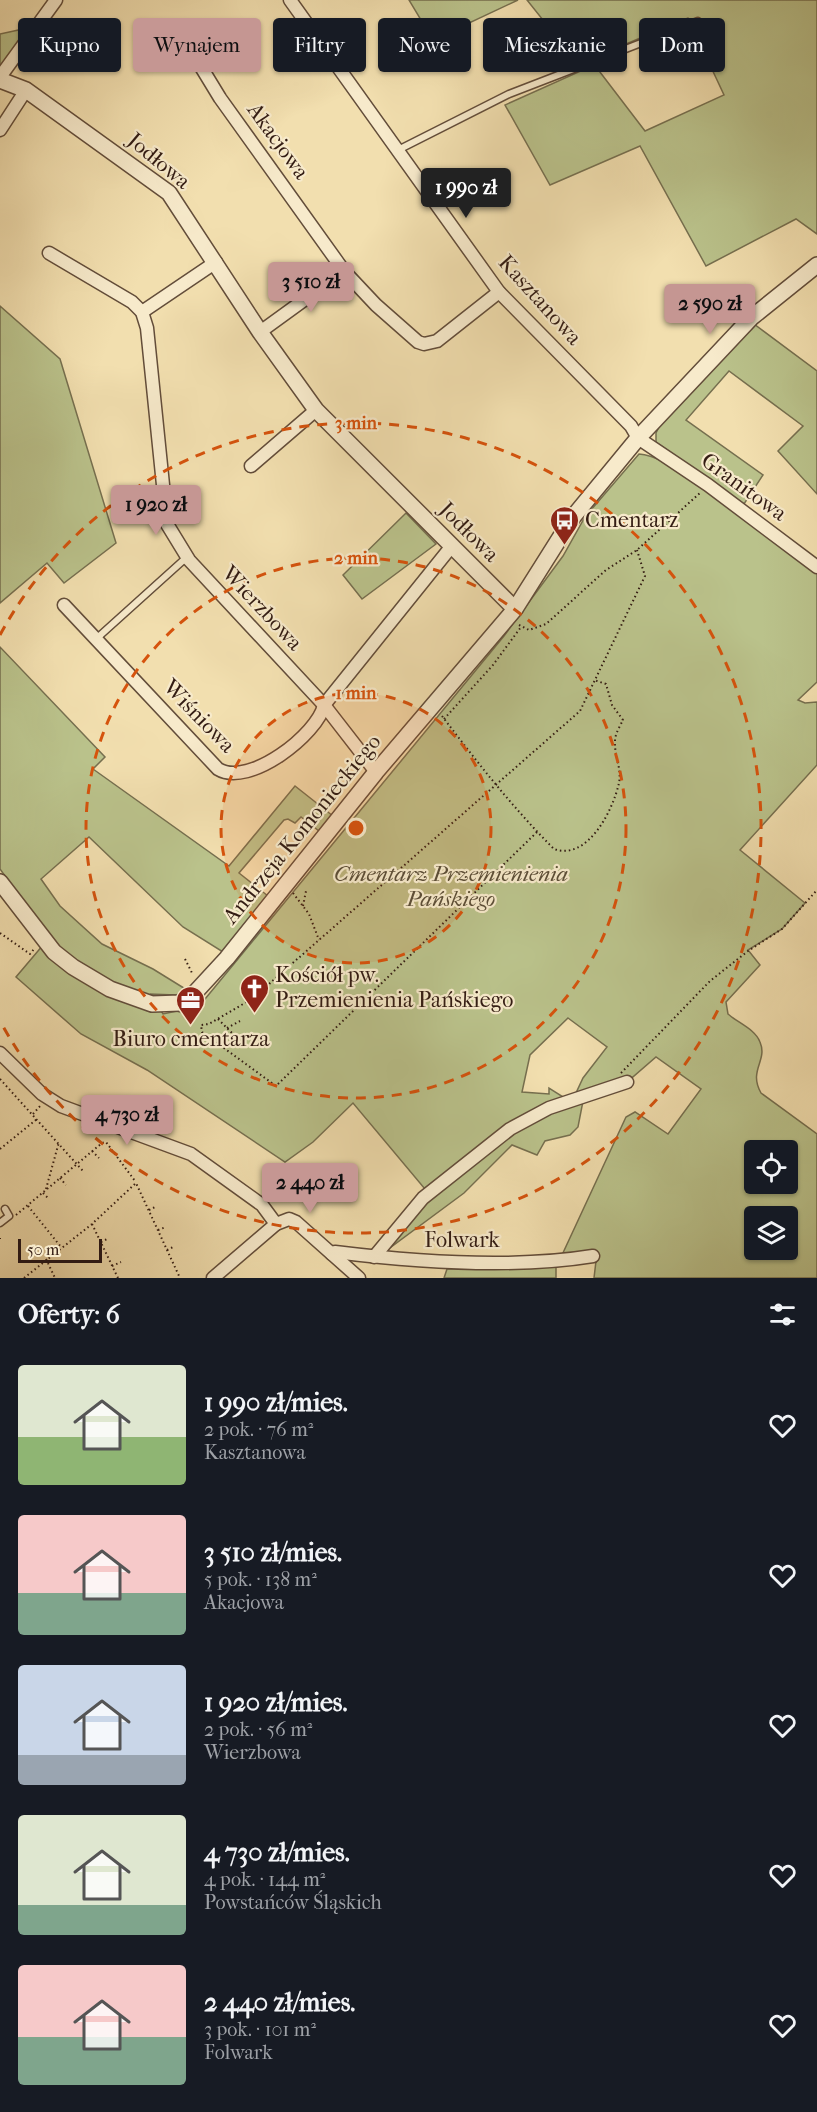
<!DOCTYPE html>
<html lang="pl">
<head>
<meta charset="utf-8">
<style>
	body { margin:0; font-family:"IM FELL French Canon",serif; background:#242831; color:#f1f3f6; height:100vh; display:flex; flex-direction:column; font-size:22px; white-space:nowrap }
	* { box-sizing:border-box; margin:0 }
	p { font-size:20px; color:#9ea1a6 }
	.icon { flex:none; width:33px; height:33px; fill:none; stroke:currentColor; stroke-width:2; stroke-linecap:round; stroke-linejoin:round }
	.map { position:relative; height:1278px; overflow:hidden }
	.sheet { display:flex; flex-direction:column; background:#171b24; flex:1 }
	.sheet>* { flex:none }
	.hud { position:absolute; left:18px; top:18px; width:782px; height:54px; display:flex; gap:12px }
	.fabs { position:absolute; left:744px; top:1140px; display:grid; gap:12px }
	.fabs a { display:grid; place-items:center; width:54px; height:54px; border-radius:6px; background:#171b24; box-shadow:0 2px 4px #0004; font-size:30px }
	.scale { position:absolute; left:18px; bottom:15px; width:84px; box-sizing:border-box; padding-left:6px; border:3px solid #331c13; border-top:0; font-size:16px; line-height:21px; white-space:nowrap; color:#331c13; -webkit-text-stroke:4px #f7eacb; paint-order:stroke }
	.price { position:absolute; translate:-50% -51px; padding:0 14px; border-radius:6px; background:#c59692; color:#111; font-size:20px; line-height:39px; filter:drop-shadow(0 2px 3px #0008) }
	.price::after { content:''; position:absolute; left:50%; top:36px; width:18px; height:14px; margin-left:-9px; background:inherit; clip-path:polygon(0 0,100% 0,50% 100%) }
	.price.active { background:#222; color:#fff }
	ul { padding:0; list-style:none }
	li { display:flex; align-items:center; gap:18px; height:150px; padding:0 18px }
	li span { display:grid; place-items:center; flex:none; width:168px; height:120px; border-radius:6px; color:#555 }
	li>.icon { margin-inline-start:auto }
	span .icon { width:72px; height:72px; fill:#fffc; stroke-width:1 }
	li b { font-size:26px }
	h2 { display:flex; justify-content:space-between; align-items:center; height:72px; padding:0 18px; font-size:26px }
	.pill { padding:0 21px; border-radius:6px; background:#171b24; box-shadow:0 2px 4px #0004; font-size:21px; line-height:54px }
	.pill.active { background:#c59692; color:#111 }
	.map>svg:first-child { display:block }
	.green { fill:#bac28b; stroke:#766f4f; stroke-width:1.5; fill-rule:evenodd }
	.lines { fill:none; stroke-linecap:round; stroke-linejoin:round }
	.service-casing { stroke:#634d3a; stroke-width:9 }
	.minor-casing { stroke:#634d3a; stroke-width:15 }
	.tertiary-casing { stroke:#634d3a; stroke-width:18 }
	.path { stroke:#331c13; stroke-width:2; stroke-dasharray:1.5 3; stroke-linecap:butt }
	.service { stroke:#f7eacb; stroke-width:6 }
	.minor { stroke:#f7eacb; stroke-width:12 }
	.tertiary { stroke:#f7eacb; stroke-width:15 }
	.ring { fill:none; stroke:#d6530d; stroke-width:3; stroke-dasharray:10 8 }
	.labels { text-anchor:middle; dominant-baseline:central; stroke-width:4.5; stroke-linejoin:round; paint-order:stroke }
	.street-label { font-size:22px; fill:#331c13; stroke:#f7eacb }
	.poi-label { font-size:22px; fill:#331c13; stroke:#f7eacb; text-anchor:start }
	.park-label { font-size:22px; font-style:italic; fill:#5c4e37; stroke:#f7eacb }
	.centre { fill:#d6530d; stroke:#f7eacb; stroke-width:3 }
	.ring-label { font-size:18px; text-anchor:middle; font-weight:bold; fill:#d6530d; stroke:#f7eacb; stroke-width:4.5; stroke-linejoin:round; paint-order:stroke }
</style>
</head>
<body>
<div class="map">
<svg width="817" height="1278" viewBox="0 0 817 1278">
	<rect width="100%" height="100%" fill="#f2dfaf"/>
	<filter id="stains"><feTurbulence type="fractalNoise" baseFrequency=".00333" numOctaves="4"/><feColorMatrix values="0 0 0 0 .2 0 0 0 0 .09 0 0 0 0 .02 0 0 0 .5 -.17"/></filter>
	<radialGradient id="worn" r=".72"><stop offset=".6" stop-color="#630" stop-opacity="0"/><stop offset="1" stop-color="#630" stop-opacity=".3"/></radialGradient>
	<g class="green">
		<polygon points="409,0 518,0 433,40"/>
		<path d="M527,0H817V234L796,219L706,266L640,146L550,185L505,105L583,70ZM688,18L724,95L645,131L590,59Z"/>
		<polygon points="37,26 0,77 0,34"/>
		<polygon points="0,306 60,359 116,543 64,583 47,563 0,603"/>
		<polygon points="754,324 817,371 817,494 778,451 803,426 729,371 686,420 763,475 744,504 656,442 656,433 661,423"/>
		<path d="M639,454C676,455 783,546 817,572V682L798,700L805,703L817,702V765L740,850L805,903L782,929L748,950L760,965L726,1002L728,1014C738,1023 755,1029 760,1042C768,1061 748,1070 761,1093L817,1134V1278H594L596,1261L593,1256L562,1255L626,1117L635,1112L668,1134L701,1089L656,1057L627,1082L583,1101L578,1127L570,1135L545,1141L537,1155L512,1145L464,1193L391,1247L388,1239L425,1189L353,1103L313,1142L285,1162L147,1070L81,1034L16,977L49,938L0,869V647L105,757L93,769L229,866L295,786L333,816L319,831L301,817L295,823L288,819L284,820L239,873L268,896L223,952L183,927L89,837L41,879L60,906L102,944L153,969L187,990L176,995L151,994L163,1014L177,1011L191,1016L504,636L563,556L585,517ZM568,1018L607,1047L583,1078L575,1095L563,1097L549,1088V1094L522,1092L530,1055ZM754,1150H788V1184H754ZM754,1216H788V1250H754Z"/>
		<polygon points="406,513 436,544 362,599 343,575"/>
		<polygon points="556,1265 556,1278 444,1278 447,1269"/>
	</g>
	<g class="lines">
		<defs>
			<g id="service">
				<polyline points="398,150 509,94 698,21"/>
				<polyline points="96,639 187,557"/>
				<polyline points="0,1223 9,1216 5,1209"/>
			</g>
			<g id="minor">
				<polyline points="290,0 499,292 631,426 638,438 708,485 817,567"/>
				<polyline points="181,34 220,98 344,271 376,305 418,342 424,344 437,341 499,292"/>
				<polyline points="0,77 56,0"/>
				<polyline points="0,130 26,90"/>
				<polyline points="49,253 132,302 142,312 147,328 167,524 189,560 324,705 376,772"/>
				<polyline points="142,312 216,262"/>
				<polyline points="260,332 344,271"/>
				<polyline points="251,466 316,410"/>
				<path d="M64,605L218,769C249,788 318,734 324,705L451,547"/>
				<polyline points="0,1053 42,1094 61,1106 191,1154 262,1205 276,1224"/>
				<path d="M332,1254L335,1252C416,1262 513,1269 593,1256"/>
				<polyline points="374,1257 423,1198 510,1129 549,1108 627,1082"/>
				<polyline points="213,1278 276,1224 289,1219 296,1222 359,1278"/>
			</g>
			<g id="tertiary">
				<polyline points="0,80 26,90 169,193 260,332 316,410 515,609"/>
				<polyline points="0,882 54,952 73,967 110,989 152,1004 180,1003 191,997 227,958 376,772 515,609 573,517 638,438 751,318 817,265"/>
			</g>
		</defs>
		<use href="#service" class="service-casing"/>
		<use href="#minor" class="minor-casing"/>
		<use href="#tertiary" class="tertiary-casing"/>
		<g class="path">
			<polyline points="519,625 529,630 546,624 606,570 637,550 700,493"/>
			<path d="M442,716C477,762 513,808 554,849C588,861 613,810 619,783C622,769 614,755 615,741C615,734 620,726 623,720L612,705L606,684L594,680"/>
			<polyline points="444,719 493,665 521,627"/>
			<polyline points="537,832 276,1086 202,1032 201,1025 209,1024 267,990 270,983 580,711 645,576 637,550"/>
			<polyline points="293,893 309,914 319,940"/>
			<polyline points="303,906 306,891"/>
			<polyline points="0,933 30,954 34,949"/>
			<polyline points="185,959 193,975"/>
			<polyline points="218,1019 235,1036"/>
			<polyline points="227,1028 240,1021"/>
			<polyline points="621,1073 710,981 748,951 782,929 817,890"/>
			<polyline points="0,1079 83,1171"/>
			<polyline points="33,1114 41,1105"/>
			<polyline points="0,1149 37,1119"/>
			<polyline points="92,1151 99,1158"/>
			<polyline points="60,1178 66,1185"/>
			<polyline points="46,1189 59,1142"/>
			<polyline points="43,1193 49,1199"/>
			<polyline points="28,1206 61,1247"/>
			<polyline points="149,1210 157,1206"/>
			<polyline points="16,1215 102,1143 106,1142 135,1181"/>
			<polyline points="92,1224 118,1278"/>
			<polyline points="158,1230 166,1227"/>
			<polyline points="0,1238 0,1239"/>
			<polyline points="101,1242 109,1238"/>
			<polyline points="167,1250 175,1246"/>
			<polyline points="46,1259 55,1278"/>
			<polyline points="112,1266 121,1262"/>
			<polyline points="24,1278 92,1224 136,1183 180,1278"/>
		</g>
		<use href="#service" class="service"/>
		<use href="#minor" class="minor"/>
		<use href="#tertiary" class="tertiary"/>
	</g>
	<circle cx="356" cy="828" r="135" fill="#d6530d" fill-opacity=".12"/>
	<g class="ring">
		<circle cx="356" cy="828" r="135"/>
		<circle cx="356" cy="828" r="270"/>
		<path d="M0 635A405 405 0 1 1 0 1021"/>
	</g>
	<defs>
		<symbol id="bus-pin" viewBox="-11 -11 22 30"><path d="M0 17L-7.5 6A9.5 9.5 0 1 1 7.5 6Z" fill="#8f2418" stroke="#f7eacb"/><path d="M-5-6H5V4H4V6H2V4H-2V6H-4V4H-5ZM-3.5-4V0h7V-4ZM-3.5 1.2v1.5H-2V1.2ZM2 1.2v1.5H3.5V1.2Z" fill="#fff"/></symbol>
		<symbol id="church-pin" viewBox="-11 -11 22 30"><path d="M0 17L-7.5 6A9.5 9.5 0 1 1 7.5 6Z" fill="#8f2418" stroke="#f7eacb"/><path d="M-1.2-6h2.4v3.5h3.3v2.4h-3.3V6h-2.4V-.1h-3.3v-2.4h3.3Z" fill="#fff"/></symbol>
		<symbol id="office-pin" viewBox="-11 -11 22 30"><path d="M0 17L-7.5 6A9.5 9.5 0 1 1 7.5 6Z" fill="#8f2418" stroke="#f7eacb"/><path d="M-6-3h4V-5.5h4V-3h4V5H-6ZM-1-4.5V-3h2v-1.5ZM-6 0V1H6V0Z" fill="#fff"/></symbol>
	</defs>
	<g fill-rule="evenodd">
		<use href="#bus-pin" x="548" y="504" width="33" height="45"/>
		<use href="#church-pin" x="238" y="972" width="33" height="45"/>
		<use href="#office-pin" x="174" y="984" width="33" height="45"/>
	</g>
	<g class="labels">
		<g class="street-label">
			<text transform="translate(278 141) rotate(54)">Akacjowa</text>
			<text transform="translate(159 161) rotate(40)">Jodłowa</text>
			<text transform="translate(540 300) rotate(48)">Kasztanowa</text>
			<text transform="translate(744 487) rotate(36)">Granitowa</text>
			<text transform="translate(469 532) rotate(45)">Jodłowa</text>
			<text transform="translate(262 608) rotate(47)">Wierzbowa</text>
			<text transform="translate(199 716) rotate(46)">Wiśniowa</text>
			<text transform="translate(302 829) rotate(-51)">Andrzeja Komonieckiego</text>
			<text x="462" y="1240">Folwark</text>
		</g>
		<g class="poi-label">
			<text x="585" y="520">Cmentarz</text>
			<text x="275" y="975">Kościół pw.<tspan x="275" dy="25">Przemienienia Pańskiego</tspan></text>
			<text x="191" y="1039" text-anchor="middle">Biuro cmentarza</text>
		</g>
		<g class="park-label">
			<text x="451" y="874">Cmentarz Przemienienia<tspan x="451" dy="25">Pańskiego</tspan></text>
		</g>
	</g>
	<circle cx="356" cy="828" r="9" class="centre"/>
	<g class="ring-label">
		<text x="356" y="429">3 min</text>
		<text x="356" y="564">2 min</text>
		<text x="356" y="699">1 min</text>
	</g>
	<rect width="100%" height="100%" filter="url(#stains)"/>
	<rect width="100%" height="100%" fill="url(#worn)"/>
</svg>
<div class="fabs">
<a><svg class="icon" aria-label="locate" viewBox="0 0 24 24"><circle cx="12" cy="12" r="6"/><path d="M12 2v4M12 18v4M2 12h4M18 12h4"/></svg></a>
<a><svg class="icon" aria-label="layers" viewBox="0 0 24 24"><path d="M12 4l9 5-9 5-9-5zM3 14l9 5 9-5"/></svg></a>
</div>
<div class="scale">50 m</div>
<b class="price active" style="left:466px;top:219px">1 990 zł</b>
<b class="price" style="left:311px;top:313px">3 510 zł</b>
<b class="price" style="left:710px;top:335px">2 590 zł</b>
<b class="price" style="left:156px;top:536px">1 920 zł</b>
<b class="price" style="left:127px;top:1146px">4 730 zł</b>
<b class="price" style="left:310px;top:1214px">2 440 zł</b>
<div class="hud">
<a class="pill">Kupno</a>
<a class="pill active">Wynajem</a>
<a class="pill">Filtry</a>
<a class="pill">Nowe</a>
<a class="pill">Mieszkanie</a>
<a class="pill">Dom</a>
</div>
</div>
<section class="sheet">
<h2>Oferty: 6<svg class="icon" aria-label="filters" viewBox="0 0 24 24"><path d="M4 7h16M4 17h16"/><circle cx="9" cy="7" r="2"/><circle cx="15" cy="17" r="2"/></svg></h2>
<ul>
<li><span style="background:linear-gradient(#dfe7d0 60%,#8fb573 0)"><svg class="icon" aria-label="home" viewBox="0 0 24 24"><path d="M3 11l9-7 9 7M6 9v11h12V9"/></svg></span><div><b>1 990 zł/mies.</b><p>2 pok. · 76 m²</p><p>Kasztanowa</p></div><svg class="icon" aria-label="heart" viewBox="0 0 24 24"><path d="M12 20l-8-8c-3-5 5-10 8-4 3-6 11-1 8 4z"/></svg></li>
<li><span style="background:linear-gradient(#f6c9c9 65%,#7fa58c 0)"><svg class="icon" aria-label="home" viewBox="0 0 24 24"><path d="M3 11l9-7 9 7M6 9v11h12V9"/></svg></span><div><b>3 510 zł/mies.</b><p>5 pok. · 138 m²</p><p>Akacjowa</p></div><svg class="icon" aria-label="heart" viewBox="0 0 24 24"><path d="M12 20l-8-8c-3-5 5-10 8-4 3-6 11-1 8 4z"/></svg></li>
<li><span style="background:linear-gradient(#c9d6e8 75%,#9aa5b1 0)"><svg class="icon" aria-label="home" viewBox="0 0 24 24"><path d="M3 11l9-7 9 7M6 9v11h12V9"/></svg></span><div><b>1 920 zł/mies.</b><p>2 pok. · 56 m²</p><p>Wierzbowa</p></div><svg class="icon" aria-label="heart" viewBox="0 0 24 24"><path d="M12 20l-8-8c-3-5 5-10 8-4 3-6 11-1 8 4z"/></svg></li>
<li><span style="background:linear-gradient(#dfe7d0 75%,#7fa58c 0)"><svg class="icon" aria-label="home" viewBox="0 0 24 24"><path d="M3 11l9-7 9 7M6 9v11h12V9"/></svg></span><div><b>4 730 zł/mies.</b><p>4 pok. · 144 m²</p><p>Powstańców Śląskich</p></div><svg class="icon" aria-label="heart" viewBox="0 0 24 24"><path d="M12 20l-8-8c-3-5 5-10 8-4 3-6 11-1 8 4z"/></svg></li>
<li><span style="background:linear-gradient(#f6c9c9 60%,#7fa58c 0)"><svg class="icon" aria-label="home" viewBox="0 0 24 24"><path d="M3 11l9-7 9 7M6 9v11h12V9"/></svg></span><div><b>2 440 zł/mies.</b><p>3 pok. · 101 m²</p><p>Folwark</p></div><svg class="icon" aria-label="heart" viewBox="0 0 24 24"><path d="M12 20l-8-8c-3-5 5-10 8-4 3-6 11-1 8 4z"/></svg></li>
</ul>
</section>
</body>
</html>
